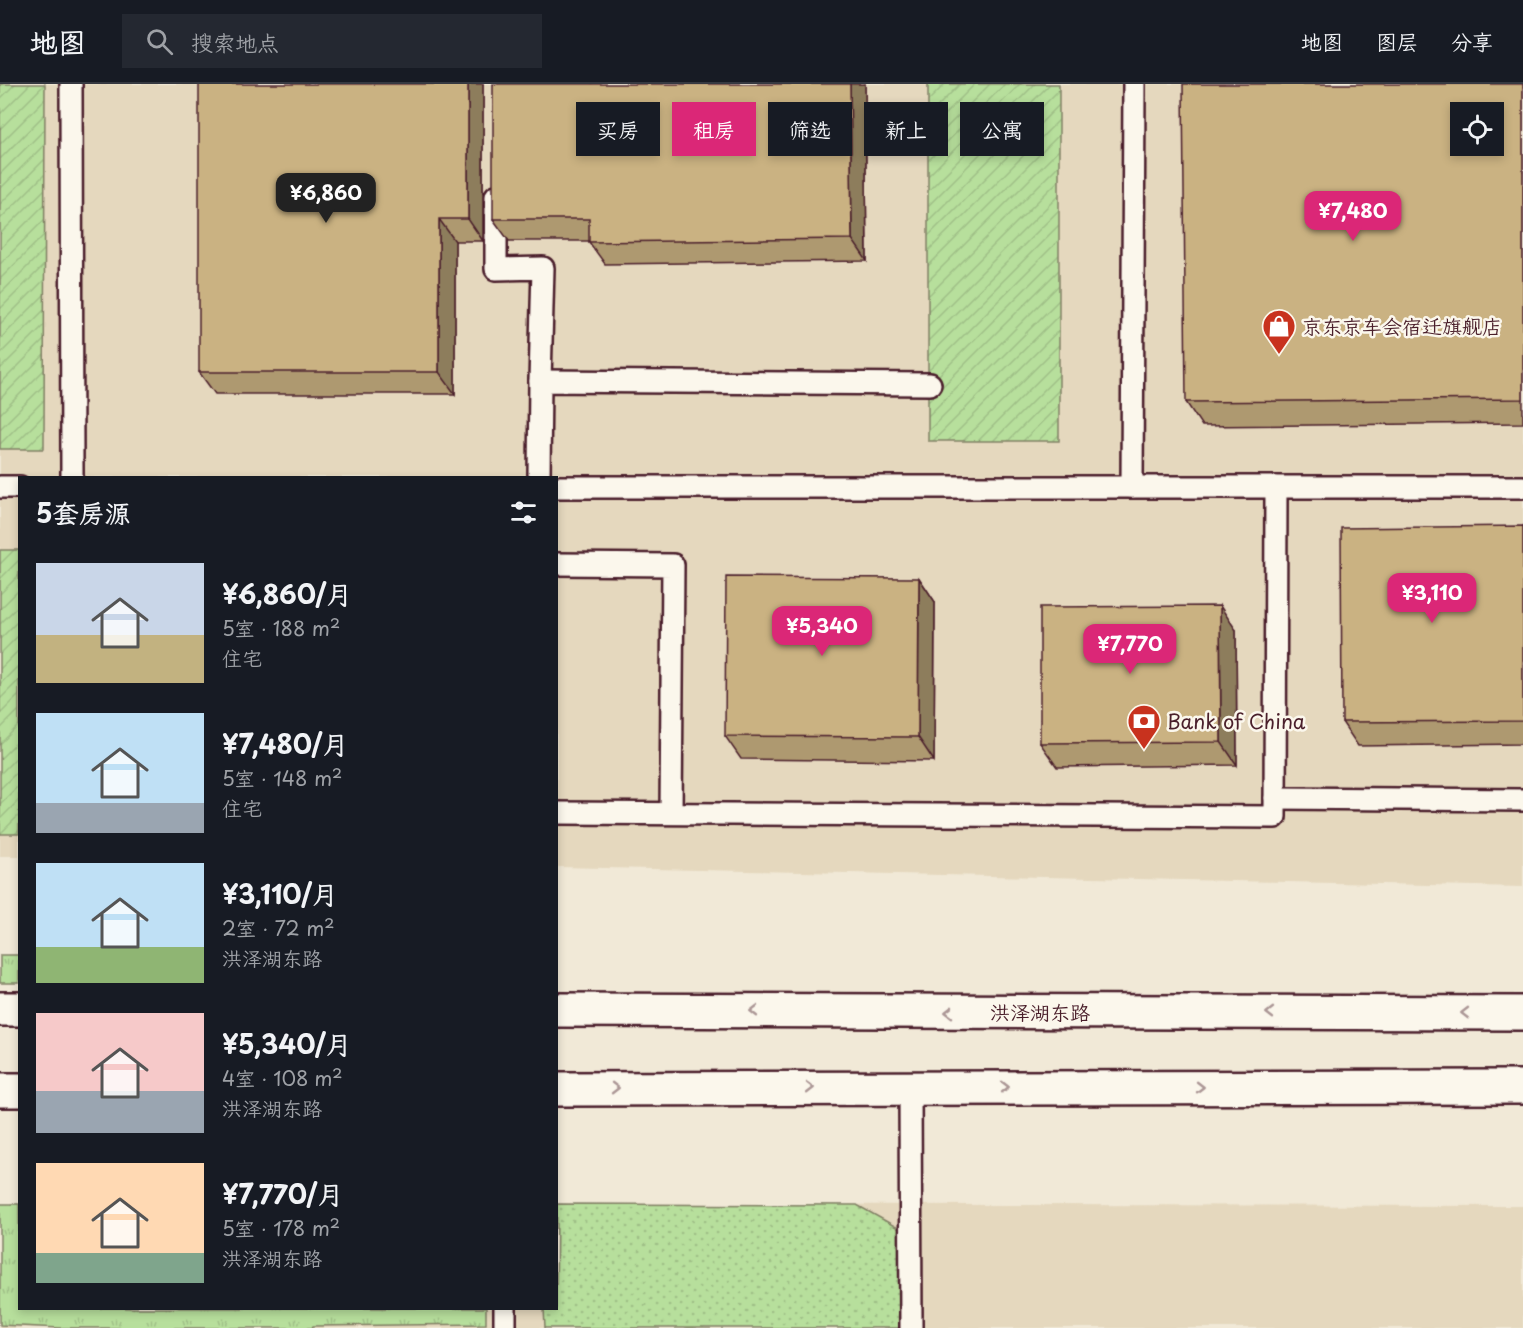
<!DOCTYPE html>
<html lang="zh">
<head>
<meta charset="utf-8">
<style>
	body { margin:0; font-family:"Playpen Sans","LXGW WenKai TC",sans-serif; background:#242831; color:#f1f3f6; height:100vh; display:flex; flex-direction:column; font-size:22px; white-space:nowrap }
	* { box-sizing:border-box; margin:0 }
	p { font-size:20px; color:#9ea1a6 }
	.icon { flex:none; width:33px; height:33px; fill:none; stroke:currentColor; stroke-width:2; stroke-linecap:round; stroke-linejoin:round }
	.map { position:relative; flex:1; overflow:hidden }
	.drawer { position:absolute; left:18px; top:392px; width:540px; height:834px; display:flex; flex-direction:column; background:#171b24; border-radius:0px; box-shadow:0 3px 9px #0003 }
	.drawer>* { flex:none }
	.hud { position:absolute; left:576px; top:18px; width:570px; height:54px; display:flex; gap:12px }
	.fabs { position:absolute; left:1450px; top:18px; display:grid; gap:12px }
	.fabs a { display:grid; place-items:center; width:54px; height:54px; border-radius:0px; background:#171b24; box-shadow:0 3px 9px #0003; font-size:30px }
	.price { position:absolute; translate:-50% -51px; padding:0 14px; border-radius:12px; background:#db2777; color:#fff; font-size:20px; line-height:39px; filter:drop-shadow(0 2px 3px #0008) }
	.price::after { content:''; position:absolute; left:50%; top:36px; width:18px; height:14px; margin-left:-9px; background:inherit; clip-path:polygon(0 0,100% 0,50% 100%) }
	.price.active { background:#222; color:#fff }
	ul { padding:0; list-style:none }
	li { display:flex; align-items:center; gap:18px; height:150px; padding:0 18px }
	li span { display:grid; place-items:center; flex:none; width:168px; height:120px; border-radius:0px; color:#555 }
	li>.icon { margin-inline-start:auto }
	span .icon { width:72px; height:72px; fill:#fffc; stroke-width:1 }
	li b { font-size:26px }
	h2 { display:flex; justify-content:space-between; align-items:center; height:72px; padding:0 18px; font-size:26px }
	.pill { padding:0 21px; border-radius:0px; background:#171b24; box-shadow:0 3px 9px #0003; font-size:21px; line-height:54px }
	.pill.active { background:#db2777; color:#fff }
	header { display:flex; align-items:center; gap:36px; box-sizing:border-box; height:84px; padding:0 30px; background:#171b24; border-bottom:2px solid #363941 }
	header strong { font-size:28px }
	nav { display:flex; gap:33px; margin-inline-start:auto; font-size:21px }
	.search { width:420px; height:54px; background:#242831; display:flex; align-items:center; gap:15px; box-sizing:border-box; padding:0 21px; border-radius:0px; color:#9ea1a6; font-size:22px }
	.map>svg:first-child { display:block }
	.built { fill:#e5d8be; fill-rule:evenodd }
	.grass { fill:url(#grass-tufts); stroke:#807f64; stroke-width:1.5 }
	.park { fill:url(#park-dots); stroke:#807f64; stroke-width:1.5 }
	.garden { fill:url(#garden-furrows); stroke:#807f64; stroke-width:1.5 }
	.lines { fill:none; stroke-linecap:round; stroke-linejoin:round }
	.lane-casing { stroke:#4a1f2b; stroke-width:26 }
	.primary-casing { stroke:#4a1f2b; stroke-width:38 }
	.lane { stroke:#fbf7ec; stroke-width:21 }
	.primary { stroke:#fbf7ec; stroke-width:33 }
	.wall { fill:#ae9970; stroke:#4a1f2b; stroke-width:1.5 }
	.shaded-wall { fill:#8d7d5b; stroke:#4a1f2b; stroke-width:1.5 }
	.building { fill:#cab282; stroke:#4a1f2b; stroke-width:1.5; fill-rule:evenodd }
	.oneway { stroke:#ab9695 }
	.labels { text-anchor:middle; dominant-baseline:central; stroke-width:5; stroke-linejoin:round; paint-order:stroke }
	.poi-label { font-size:20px; fill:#4a1f2b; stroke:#fbf7ec; text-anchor:start }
	.street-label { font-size:20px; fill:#4a1f2b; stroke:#fbf7ec }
</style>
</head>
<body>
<header>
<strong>地图</strong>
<div class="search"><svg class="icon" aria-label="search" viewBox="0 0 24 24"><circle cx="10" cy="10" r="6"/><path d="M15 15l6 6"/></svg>搜索地点</div>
<nav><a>地图</a><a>图层</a><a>分享</a></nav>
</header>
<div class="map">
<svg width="1523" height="1244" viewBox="0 0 1523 1244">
	<defs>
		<pattern id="grass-tufts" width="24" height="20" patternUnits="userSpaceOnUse" patternTransform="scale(1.5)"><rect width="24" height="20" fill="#b7df9c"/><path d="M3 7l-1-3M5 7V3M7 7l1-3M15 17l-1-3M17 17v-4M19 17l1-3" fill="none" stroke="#9fbf87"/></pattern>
		<pattern id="park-dots" width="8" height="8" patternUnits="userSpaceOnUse" patternTransform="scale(1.5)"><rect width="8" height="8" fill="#b7df9c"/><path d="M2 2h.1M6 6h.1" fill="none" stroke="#9fbf87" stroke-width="1.8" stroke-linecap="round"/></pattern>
		<pattern id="garden-furrows" width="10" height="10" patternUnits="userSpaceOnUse" patternTransform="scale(1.5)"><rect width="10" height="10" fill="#b7df9c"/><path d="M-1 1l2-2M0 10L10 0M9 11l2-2" fill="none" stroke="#9fbf87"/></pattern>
	</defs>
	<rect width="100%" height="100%" fill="#f1e9d7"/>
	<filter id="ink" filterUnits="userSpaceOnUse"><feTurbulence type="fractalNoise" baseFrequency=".0167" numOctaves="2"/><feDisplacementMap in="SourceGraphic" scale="12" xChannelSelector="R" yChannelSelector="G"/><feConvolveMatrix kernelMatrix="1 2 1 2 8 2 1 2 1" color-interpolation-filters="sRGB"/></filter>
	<g filter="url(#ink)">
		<g class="built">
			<path d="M0,0H1523V803L557,783L556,393H20L19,772H0ZM1461,28H1494V62H1461Z"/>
			<polygon points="0,1120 19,1120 20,1224 556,1224 557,1120 1523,1122 1523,1244 0,1244"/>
		</g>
		<g class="grass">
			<rect x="0" y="871" width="19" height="28"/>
			<polygon points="0,1120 19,1120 20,1224 486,1224 486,1240 313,1242 312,1244 60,1244 0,1241"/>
		</g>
		<polygon class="park" points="557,1120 857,1121 907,1149 907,1244 545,1244 544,1224 556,1224"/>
		<g class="garden">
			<polygon points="0,0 45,0 44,365 0,365"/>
			<rect x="928" y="0" width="131" height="357"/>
			<rect x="0" y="466" width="19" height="284"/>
		</g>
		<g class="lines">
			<defs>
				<g id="lane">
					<polyline points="71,0 72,393"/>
					<polyline points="496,112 496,185 543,184 540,297"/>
					<polyline points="539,393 540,297 930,300"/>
					<polyline points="0,403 20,403"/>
					<polyline points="556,403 1523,403"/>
					<polyline points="1132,403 1134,0"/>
					<polyline points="556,480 673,481 671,729"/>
					<polyline points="1275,714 1523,716"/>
					<polyline points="556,729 1275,733 1276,403"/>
					<polyline points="910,1003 911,1244"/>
					<polyline points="505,1224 505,1244"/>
				</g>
				<g id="primary">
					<polyline points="0,925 20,925"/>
					<polyline points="556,926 1523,929"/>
					<polyline points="556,1005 1523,1003"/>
					<polyline points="0,1006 20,1006"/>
				</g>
			</defs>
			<use href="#lane" class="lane-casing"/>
			<use href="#primary" class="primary-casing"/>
			<use href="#lane" class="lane"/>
			<use href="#primary" class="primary"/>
		</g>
		<g class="wall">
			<polygon points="483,0 483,157 455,157 455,310 215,310 199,288"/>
			<polygon points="865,0 867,177 605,180 589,158 589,157 509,157 493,135"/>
			<polygon points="1523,0 1523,339 1202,342 1186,318"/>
			<polygon points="1523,442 1523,660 1358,662 1342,638"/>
			<polygon points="919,494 935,518 934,677 741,675 725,652"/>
			<polygon points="1236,546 1237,681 1057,683 1040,659"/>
		</g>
		<g class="shaded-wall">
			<polygon points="468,0 483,0 483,157 468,135"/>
			<polygon points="850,0 865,0 867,177 852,155"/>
			<polygon points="439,135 455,157 455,310 439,288"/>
			<polygon points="919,494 935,518 934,677 918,653"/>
			<polygon points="1220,522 1236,546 1237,681 1221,658"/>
		</g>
		<g class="building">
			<polygon points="199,0 468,0 468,135 439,135 439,288 199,288"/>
			<polygon points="493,0 850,0 852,155 589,158 589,135 493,135"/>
			<path d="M1183,0H1523V315L1186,318ZM1461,28H1494V62H1461Z"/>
			<polygon points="1523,442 1523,637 1342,638 1341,444"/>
			<polygon points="726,493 919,494 918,653 725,652"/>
			<polygon points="1220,522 1221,658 1040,659 1040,523"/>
		</g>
		<defs><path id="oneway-chevron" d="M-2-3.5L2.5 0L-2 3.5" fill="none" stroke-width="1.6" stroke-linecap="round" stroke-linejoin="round" transform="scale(1.5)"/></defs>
		<g class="oneway">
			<use href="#oneway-chevron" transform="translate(754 927) rotate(-180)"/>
			<use href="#oneway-chevron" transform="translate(949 928) rotate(-180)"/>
			<use href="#oneway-chevron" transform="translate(1270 929) rotate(-180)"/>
			<use href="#oneway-chevron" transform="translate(1465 929) rotate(-180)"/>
			<use href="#oneway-chevron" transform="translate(1005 1003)"/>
			<use href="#oneway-chevron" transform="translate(1200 1003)"/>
			<use href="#oneway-chevron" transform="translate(615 1004)"/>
			<use href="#oneway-chevron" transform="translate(810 1004)"/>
		</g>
	</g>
	<defs>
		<symbol id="shop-pin" viewBox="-11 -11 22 30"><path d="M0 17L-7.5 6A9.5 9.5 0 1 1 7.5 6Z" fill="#c8321e" stroke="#fbf7ec"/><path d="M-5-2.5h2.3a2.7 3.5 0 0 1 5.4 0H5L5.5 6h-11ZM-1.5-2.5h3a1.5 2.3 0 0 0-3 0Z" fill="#fff"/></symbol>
		<symbol id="bank-pin" viewBox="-11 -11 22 30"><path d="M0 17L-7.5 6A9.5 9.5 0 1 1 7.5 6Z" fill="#c8321e" stroke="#fbf7ec"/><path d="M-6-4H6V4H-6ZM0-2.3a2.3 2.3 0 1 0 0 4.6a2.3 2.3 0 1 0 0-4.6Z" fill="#fff"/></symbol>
	</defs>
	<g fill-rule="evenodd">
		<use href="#shop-pin" x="1260" y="223" width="38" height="52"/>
		<use href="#bank-pin" x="1125" y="618" width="38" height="52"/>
	</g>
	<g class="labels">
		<g class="poi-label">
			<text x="1302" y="242">京东京车会宿迁旗舰店</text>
			<text x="1167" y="637">Bank of China</text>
		</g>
		<g class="street-label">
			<text x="1040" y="928">洪泽湖东路</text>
		</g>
	</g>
</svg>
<div class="fabs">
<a><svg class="icon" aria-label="locate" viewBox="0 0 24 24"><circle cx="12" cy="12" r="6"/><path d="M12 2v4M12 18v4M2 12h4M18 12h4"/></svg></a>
</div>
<b class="price active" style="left:326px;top:140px">¥6,860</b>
<b class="price" style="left:1353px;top:158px">¥7,480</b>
<b class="price" style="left:1432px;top:540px">¥3,110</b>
<b class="price" style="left:822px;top:573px">¥5,340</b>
<b class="price" style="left:1130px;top:591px">¥7,770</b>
<div class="hud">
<a class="pill">买房</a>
<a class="pill active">租房</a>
<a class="pill">筛选</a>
<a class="pill">新上</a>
<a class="pill">公寓</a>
</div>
<section class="drawer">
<h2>5套房源<svg class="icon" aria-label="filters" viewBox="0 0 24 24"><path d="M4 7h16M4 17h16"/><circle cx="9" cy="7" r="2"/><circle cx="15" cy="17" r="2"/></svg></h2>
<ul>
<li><span style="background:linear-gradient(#c9d6e8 60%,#c2b280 0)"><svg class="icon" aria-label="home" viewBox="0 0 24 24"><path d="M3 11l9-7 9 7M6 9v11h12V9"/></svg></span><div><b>¥6,860/月</b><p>5室 · 188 m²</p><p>住宅</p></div></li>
<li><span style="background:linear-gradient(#bfe0f5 75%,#9aa5b1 0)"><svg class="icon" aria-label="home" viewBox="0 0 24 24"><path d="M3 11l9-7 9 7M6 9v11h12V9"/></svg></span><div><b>¥7,480/月</b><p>5室 · 148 m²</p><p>住宅</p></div></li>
<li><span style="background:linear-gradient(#bfe0f5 70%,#8fb573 0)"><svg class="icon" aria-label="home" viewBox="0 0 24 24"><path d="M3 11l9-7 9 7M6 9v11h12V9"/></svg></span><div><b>¥3,110/月</b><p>2室 · 72 m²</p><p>洪泽湖东路</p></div></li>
<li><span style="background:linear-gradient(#f6c9c9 65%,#9aa5b1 0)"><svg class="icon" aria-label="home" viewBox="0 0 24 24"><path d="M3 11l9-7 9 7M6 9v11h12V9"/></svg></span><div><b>¥5,340/月</b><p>4室 · 108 m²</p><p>洪泽湖东路</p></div></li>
<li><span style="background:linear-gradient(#ffd9b3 75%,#7fa58c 0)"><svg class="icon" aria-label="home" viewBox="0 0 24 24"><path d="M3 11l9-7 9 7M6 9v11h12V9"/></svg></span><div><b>¥7,770/月</b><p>5室 · 178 m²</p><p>洪泽湖东路</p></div></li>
</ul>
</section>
</div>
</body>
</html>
